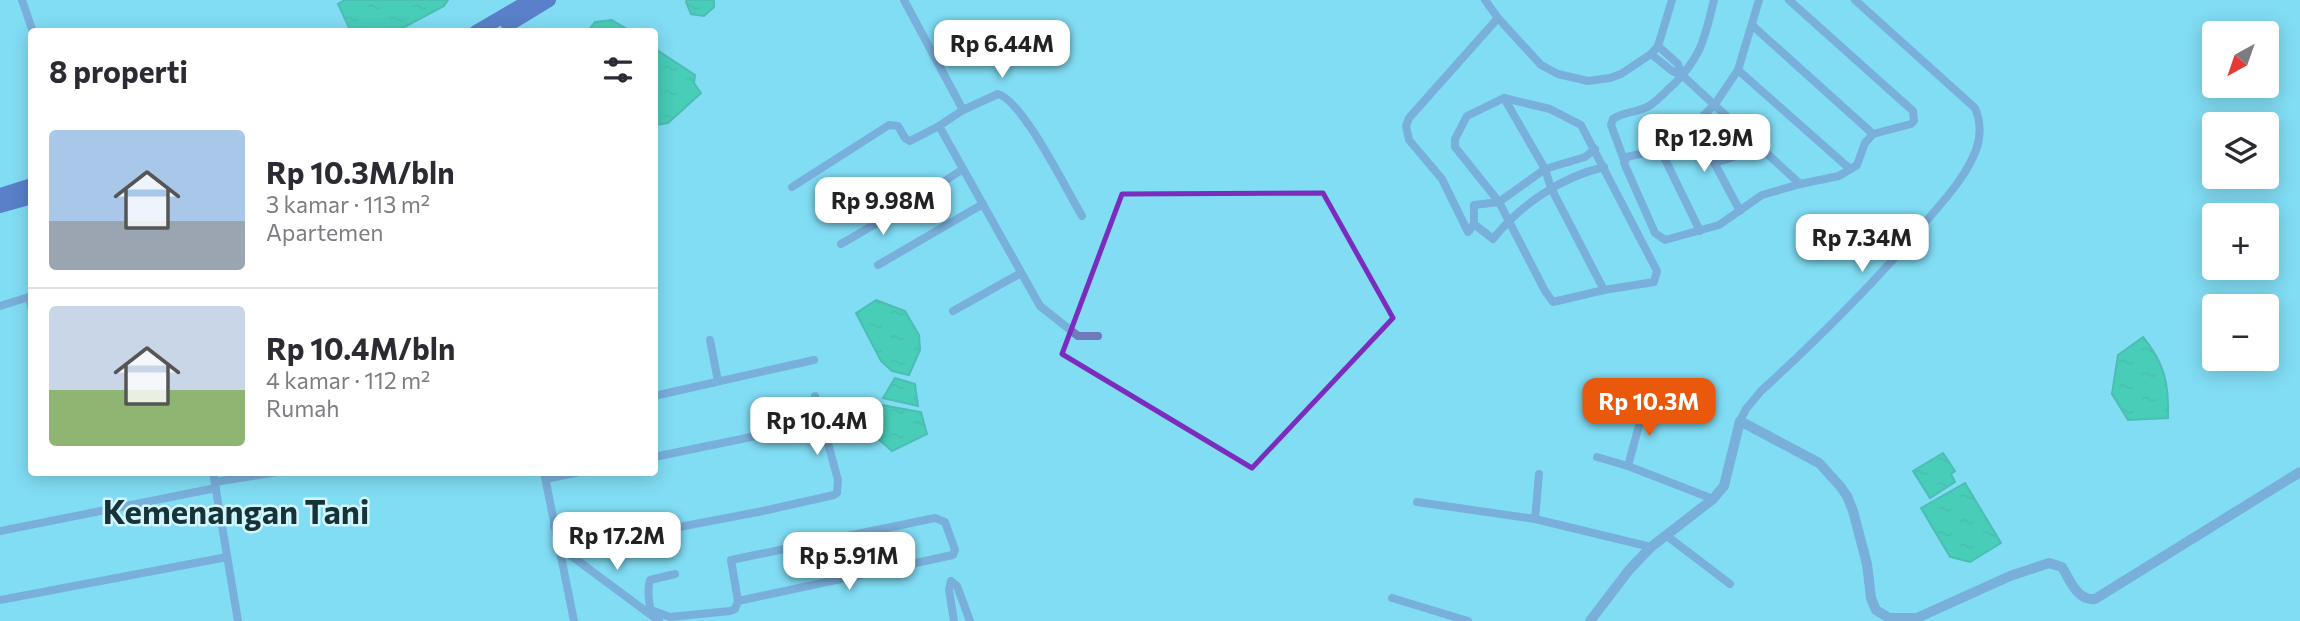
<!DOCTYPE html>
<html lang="id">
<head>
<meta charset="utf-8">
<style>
	body { margin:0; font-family:Commissioner,sans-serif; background:#f7f7f7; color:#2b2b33; height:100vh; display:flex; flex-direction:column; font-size:26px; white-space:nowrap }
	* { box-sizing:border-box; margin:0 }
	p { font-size:23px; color:#7c7c81 }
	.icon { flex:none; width:38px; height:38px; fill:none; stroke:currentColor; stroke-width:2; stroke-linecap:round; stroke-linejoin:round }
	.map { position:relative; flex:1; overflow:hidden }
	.panel { position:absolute; left:28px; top:28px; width:630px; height:448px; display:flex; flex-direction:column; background:#fff; border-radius:7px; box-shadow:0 4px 18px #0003 }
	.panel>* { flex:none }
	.needle { width:46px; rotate:220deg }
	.controls { position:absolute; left:2202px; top:21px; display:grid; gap:14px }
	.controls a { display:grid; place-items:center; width:77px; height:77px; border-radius:7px; background:#fff; box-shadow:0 4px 18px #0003; font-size:35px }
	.price { position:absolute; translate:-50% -60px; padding:0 16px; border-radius:14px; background:#fff; color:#222; font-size:23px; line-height:46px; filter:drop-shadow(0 2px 4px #0008) }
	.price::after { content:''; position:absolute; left:50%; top:42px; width:21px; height:16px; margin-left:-10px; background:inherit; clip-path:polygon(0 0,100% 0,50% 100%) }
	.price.active { background:#ea580c; color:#fff }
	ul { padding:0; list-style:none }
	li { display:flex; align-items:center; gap:21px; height:175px; padding:0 21px }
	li+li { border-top:2px solid #e1e1e2 }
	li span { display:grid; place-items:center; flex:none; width:196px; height:140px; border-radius:7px; color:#555 }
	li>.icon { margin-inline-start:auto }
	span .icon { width:84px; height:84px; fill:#fffc; stroke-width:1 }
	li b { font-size:30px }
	h2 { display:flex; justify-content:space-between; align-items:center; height:84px; padding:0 21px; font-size:30px }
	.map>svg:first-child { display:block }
	.water { fill:url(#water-ripples); stroke:#0b9764; stroke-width:2 }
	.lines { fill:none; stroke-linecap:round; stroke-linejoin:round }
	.minor { stroke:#6f79bc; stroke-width:8 }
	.tertiary { stroke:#6f79bc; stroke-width:10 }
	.trunk { stroke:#281092; stroke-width:14 }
	.marked { fill:none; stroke:#7b2cbf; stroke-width:5; stroke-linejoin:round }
	.labels { text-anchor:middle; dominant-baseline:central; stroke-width:5; stroke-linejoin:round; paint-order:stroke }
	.district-label { font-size:33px; font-weight:bold; fill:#16333a; stroke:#d3f5fe }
</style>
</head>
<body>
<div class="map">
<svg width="2300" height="621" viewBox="0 0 2300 621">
	<defs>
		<pattern id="water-ripples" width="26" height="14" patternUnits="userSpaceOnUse" patternTransform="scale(1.75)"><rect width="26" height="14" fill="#04bb6f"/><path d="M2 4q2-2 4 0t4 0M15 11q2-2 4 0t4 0" fill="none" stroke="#059a5d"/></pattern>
	</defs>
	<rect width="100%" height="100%" fill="#82ddf4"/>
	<g class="water">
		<polygon points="345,0 448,0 444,6 397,31 351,32 338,4"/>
		<polygon points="687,0 714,0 714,7 704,16 691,14 686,2"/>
		<polygon points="612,20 630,31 588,31 595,22"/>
		<polygon points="654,48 695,75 694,83 701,93 668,123 655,125"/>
		<polygon points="876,300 905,311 919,335 920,350 909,375 892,371 881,361 856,313"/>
		<path d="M2143,337C2165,364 2169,384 2168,418L2128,420L2112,394L2118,355Z"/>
		<polygon points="895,378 915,384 918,406 883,398"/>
		<polygon points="876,404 921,412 927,434 892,451 861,424"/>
		<polygon points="1943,453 1955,471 1951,474 1955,482 1930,498 1913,471"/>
		<polygon points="1965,483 2001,543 1970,562 1950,557 1921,508"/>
	</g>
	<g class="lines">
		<g class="minor">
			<polyline points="22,0 33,32"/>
			<polyline points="904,0 963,110 939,126 1040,306 1078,336 1098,336"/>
			<polyline points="1485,0 1498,18 1541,65 1558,74 1588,81 1610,78 1621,74 1651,54 1658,46 1672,0"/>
			<polyline points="1759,0 1738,70 1715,104 1694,125 1660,149 1627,157 1624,163 1655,233 1665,240 1719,225 1762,195 1800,184 1839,176 1857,165 1865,143 1873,134 1911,124 1914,121 1913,111 1789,0"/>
			<polyline points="1498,18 1409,118 1406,126 1409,140 1442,179 1468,232 1474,224 1474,205 1499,202 1545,169 1585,157 1595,149"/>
			<polyline points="1753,26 1873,134"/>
			<polyline points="1658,46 1678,64 1682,75 1800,184"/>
			<polyline points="1651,54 1672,71 1682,75"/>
			<polyline points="1738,70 1850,169"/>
			<polygon points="1504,98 1550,109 1581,125 1657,271 1654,282 1604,290 1553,302 1545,291 1499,202 1455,147 1455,139 1467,116"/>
			<polyline points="1504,98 1545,169 1551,188 1604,290"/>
			<path d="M963,110L998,94C1023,101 1067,191 1082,216"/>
			<polyline points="1694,125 1740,211"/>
			<polyline points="1660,149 1700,231"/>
			<path d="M1624,160L1611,125L1613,119C1624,111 1637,113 1649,106C1658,100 1666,91 1674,84C1703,54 1704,39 1714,0"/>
			<polyline points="1715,163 1762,148"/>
			<polyline points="792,187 889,125 898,126 905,138 910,141 939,126"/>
			<path d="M1474,224L1493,239C1520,205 1561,177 1604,167"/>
			<polyline points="841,244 910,204 963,169"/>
			<polyline points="878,265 983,204"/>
			<polyline points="32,295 29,297 32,310"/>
			<polyline points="0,306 29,297"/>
			<polyline points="953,311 1021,273"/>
			<polyline points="710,340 718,381"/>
			<polyline points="654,396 814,360"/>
			<path d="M1740,421L1746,409L1761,391C1819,338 1873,285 1923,225C1942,202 1965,179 1976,150C1981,136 1981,122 1975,108L1855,0"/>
			<polyline points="654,457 824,422"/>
			<polyline points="1597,457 1628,466 1713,499"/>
			<polyline points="1628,466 1645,403"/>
			<polyline points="213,472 238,621"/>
			<polyline points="544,472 574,621"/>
			<polyline points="546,479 579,472"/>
			<polyline points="215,482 278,472"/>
			<polyline points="1417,502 1535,519 1651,547"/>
			<polyline points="1535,519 1539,474"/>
			<polyline points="554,526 594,539 611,540 763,511 834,495 837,493 838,480 815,396"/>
			<polyline points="0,531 216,488"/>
			<polyline points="1667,536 1730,584"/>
			<polyline points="558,546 659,621"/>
			<polyline points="1392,598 1468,621"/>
			<polyline points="0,600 227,557"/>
			<polyline points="651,610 670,617 730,611 735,609 738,601 731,560 935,518 945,522 955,550 953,555 738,601"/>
			<path d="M652,615C649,605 647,590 650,580L675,574"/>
			<polyline points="954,621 949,590 951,581 957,586 970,621"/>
		</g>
		<path class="tertiary" d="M1590,621L1629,570L1651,547L1713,499L1724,486L1740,421L1819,463L1840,486L1847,496L1853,511L1867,564L1871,598L1876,610L1889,618H1917L2010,576L2049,563L2062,567C2070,580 2077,601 2095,599L2300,472"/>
		<g class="trunk">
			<polyline points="508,25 549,0"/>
			<polyline points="476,32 531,0"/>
			<polyline points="0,195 32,185"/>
			<polyline points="0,206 32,197"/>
		</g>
	</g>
	<path d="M0 0H2300V621H0ZM1323,193L1393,318L1252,468L1062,354L1122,194Z" fill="#82ddf4" fill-opacity=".55" fill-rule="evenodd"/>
	<path class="marked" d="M1323,193L1393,318L1252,468L1062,354L1122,194Z"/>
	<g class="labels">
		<g class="district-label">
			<text x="236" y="510">Kemenangan Tani</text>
		</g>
	</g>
</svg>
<div class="controls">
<a><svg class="needle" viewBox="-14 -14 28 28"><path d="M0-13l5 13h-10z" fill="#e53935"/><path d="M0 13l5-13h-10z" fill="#7c7c81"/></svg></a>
<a><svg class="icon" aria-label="layers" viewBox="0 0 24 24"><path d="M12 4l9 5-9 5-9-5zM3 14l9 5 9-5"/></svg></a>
<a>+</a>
<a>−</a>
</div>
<b class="price" style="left:1002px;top:80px">Rp 6.44M</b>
<b class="price" style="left:1704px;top:174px">Rp 12.9M</b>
<b class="price" style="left:883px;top:237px">Rp 9.98M</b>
<b class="price" style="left:1862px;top:274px">Rp 7.34M</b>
<b class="price active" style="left:1649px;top:438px">Rp 10.3M</b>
<b class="price" style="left:817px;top:457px">Rp 10.4M</b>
<b class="price" style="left:617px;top:572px">Rp 17.2M</b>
<b class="price" style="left:849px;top:592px">Rp 5.91M</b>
<section class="panel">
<h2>8 properti<svg class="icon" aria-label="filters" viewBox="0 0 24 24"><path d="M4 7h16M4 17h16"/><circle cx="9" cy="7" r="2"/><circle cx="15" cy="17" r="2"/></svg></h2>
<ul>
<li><span style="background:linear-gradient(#a9c7e8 65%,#9aa5b1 0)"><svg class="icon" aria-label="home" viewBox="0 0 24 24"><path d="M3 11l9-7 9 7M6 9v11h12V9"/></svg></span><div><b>Rp 10.3M/bln</b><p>3 kamar · 113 m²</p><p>Apartemen</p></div></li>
<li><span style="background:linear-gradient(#c9d6e8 60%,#8fb573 0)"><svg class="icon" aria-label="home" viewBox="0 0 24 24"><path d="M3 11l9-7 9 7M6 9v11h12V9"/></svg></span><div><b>Rp 10.4M/bln</b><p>4 kamar · 112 m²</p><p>Rumah</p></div></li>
</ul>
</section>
</div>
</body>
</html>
